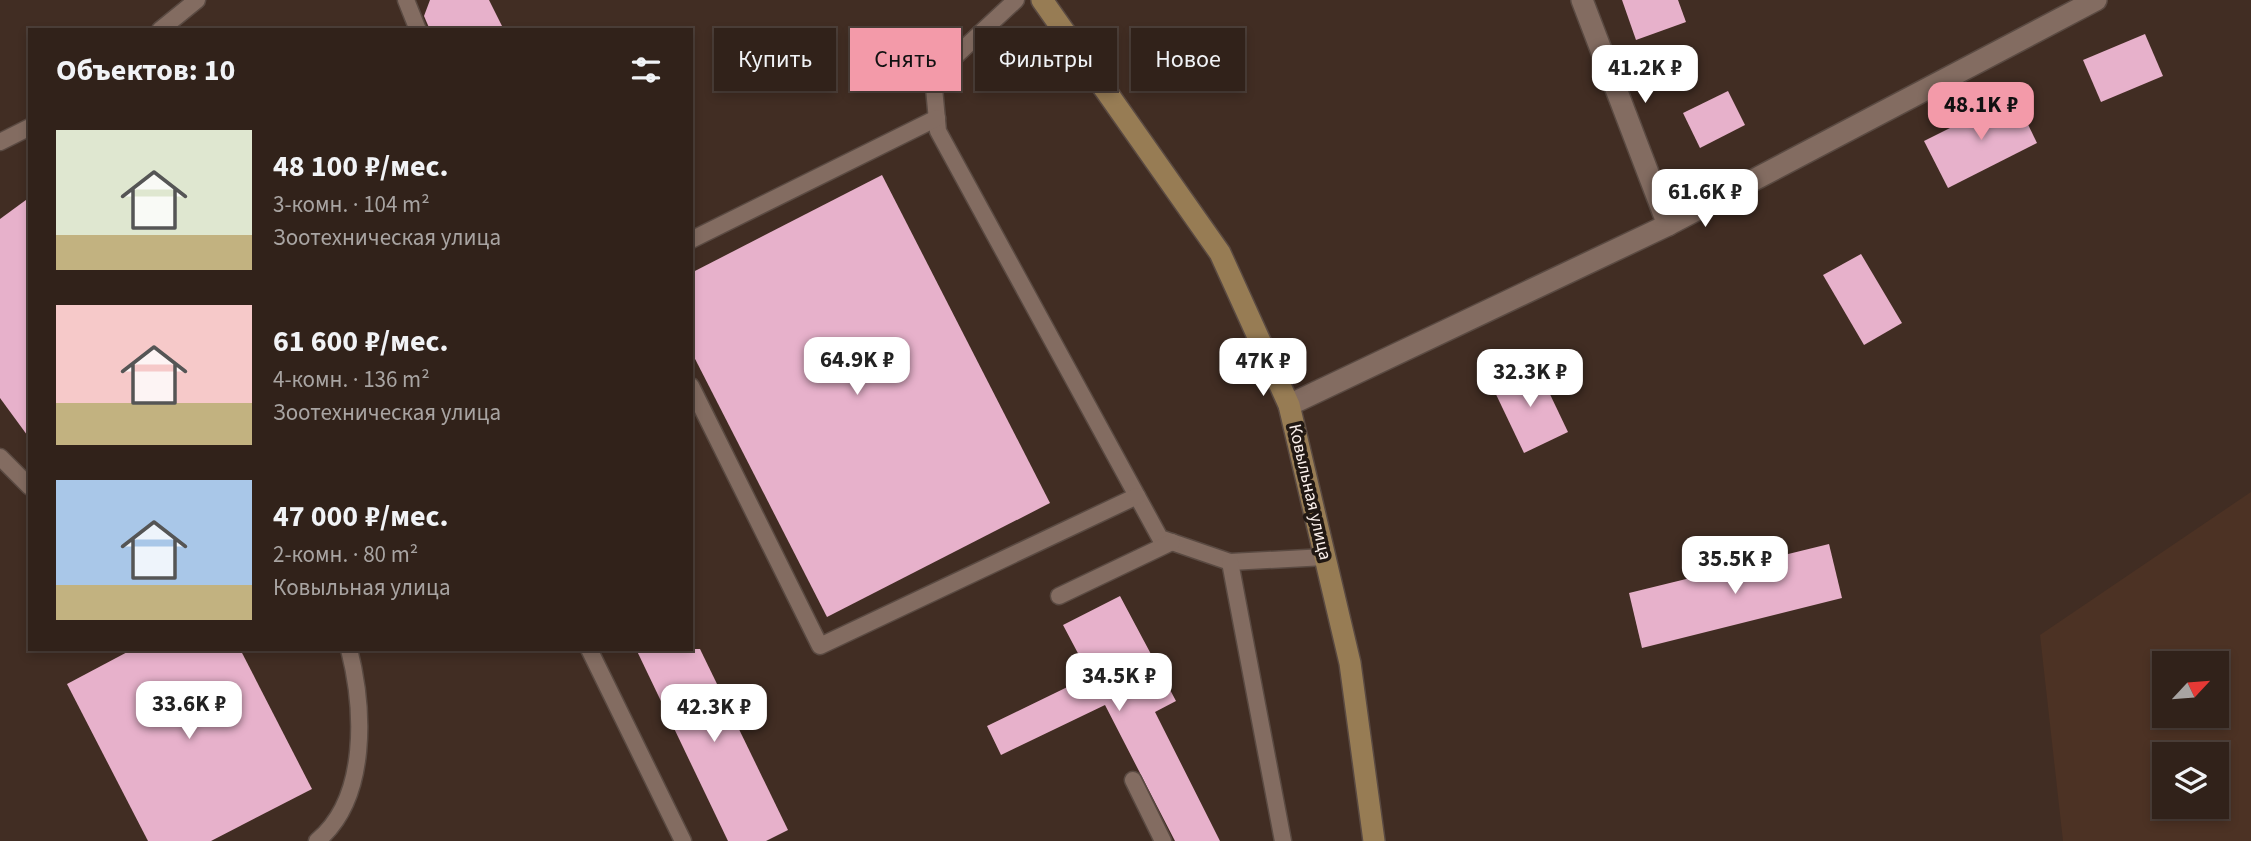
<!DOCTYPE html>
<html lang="ru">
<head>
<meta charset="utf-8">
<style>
	body { margin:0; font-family:"Source Sans 3",sans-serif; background:#392a23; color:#f1f3f6; height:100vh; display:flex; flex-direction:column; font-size:26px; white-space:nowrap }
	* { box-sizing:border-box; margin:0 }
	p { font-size:23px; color:#a8a4a2 }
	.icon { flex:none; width:38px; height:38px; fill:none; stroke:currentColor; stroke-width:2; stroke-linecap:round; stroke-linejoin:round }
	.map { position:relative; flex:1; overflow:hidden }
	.panel { position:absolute; left:28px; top:28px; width:665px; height:623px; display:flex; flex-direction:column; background:#31221a; border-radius:0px; box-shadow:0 4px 10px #0003,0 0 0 2px #4c3f39 }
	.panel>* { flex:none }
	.guide { position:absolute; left:714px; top:28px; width:665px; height:63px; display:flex; gap:14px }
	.needle { width:46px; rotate:64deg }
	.controls { position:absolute; left:2152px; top:651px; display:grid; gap:14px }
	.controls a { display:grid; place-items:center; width:77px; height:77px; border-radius:0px; background:#31221a; box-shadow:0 4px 10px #0003,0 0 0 2px #4c3f39; font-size:35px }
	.price { position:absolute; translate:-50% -60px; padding:0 16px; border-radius:14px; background:#fff; color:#222; font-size:23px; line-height:46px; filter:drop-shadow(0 2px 4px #0008) }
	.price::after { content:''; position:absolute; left:50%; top:42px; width:21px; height:16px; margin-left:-10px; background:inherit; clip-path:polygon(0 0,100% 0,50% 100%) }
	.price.active { background:#f39aa9; color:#111 }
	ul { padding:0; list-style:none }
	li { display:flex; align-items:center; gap:21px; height:175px; padding:0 28px }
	li span { display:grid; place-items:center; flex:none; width:196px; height:140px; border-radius:0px; color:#555 }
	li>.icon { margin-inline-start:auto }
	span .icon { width:84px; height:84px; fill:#fffc; stroke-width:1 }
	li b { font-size:30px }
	h2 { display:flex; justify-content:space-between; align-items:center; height:84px; padding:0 28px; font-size:30px }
	.pill { padding:0 24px; border-radius:0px; background:#31221a; box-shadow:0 4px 10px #0003,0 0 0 2px #4c3f39; font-size:24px; line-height:63px }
	.pill.active { background:#f39aa9; color:#111 }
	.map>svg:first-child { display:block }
	.built { fill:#4c3224; fill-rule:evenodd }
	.building { fill:#e7b1cb }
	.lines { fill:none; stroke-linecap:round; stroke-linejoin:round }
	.lane-casing { stroke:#5a4a42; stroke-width:19 }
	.street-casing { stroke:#5a4a42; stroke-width:24 }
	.secondary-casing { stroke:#5a4a42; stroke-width:24 }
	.lane { stroke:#836c61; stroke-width:16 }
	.street { stroke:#836c61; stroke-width:21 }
	.secondary { stroke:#977c54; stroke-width:21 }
	.labels { text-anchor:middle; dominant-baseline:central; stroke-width:7; stroke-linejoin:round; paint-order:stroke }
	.street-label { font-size:18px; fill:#fdf2ed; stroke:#211813 }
</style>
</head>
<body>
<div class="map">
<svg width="2251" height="841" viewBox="0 0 2251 841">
	<rect width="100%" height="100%" fill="#412d23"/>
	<path class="built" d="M2251,492V841H2063L2040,635ZM2165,663H2217V716H2165ZM2165,754H2217V807H2165Z"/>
	<g class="building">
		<polygon points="430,0 489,0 504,30 430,30 424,16"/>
		<polygon points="1622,0 1678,0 1686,22 1636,40"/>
		<polygon points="2145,34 2163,76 2101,102 2083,60"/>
		<polygon points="1728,91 1745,125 1700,148 1683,113"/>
		<polygon points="2014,96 2037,143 1948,188 1924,141"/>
		<polygon points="882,175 1050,503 827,617 691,351 691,273"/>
		<polygon points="30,197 30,439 0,398 0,219"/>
		<polygon points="1861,254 1902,323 1864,345 1823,275"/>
		<polygon points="1536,365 1568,432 1524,453 1492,386"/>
		<polygon points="1829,544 1842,598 1642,648 1629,593"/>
		<polygon points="1120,596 1176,701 1155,712 1220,841 1175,841 1105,705 1001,755 987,726 1090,676 1063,625"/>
		<polygon points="133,649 240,649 312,789 211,841 148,841 67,684"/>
		<polygon points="636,649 700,649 788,830 766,841 728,841"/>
	</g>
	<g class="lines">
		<defs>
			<g id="lane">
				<polyline points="406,0 418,30"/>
				<polyline points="1016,0 933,77 938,131 1160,538 1230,562 1325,557"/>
				<polyline points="160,30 197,0"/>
				<polyline points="0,142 30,127"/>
				<polyline points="691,240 937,118"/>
				<polyline points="691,386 820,646 1137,496"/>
				<polyline points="0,457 30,487"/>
				<polyline points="1230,562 1283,841"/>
				<polyline points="1059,596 1172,542"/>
				<polyline points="589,649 683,841"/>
				<polyline points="1133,780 1163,841"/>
				<path d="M317,841C369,798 364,708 349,649"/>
			</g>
			<g id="street">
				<polyline points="1582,0 1668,225"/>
				<polyline points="1289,405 1668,225 2096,0"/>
			</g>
			<polyline id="secondary" points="1042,0 1220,253 1289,405 1350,663 1374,841"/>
		</defs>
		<use href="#lane" class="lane-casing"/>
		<use href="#street" class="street-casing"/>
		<use href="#secondary" class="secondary-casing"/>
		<use href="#lane" class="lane"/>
		<use href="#street" class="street"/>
		<use href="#secondary" class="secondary"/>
	</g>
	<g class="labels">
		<g class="street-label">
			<text transform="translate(1310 492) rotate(77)">Ковыльная улица</text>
		</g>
	</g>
</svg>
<div class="controls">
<a><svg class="needle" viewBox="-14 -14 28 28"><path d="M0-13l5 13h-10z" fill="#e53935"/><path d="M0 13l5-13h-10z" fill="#a8a4a2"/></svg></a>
<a><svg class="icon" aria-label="layers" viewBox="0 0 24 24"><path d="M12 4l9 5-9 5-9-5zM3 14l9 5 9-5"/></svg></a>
</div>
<b class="price" style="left:1645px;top:105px">41.2K ₽</b>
<b class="price active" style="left:1981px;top:142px">48.1K ₽</b>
<b class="price" style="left:1705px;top:229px">61.6K ₽</b>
<b class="price" style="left:857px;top:397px">64.9K ₽</b>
<b class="price" style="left:1263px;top:398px">47K ₽</b>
<b class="price" style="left:1530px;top:409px">32.3K ₽</b>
<b class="price" style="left:1735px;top:596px">35.5K ₽</b>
<b class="price" style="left:1119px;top:713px">34.5K ₽</b>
<b class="price" style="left:189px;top:741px">33.6K ₽</b>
<b class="price" style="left:714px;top:744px">42.3K ₽</b>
<div class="guide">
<a class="pill">Купить</a>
<a class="pill active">Снять</a>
<a class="pill">Фильтры</a>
<a class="pill">Новое</a>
</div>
<section class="panel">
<h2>Объектов: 10<svg class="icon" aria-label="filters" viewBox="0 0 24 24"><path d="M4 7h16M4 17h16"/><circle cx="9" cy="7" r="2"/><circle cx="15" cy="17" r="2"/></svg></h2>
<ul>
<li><span style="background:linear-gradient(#dfe7d0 75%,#c2b280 0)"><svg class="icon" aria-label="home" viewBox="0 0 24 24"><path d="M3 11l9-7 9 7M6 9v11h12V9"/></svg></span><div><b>48 100 ₽/мес.</b><p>3-комн. · 104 m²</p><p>Зоотехническая улица</p></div></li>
<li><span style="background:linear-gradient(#f6c9c9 70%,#c2b280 0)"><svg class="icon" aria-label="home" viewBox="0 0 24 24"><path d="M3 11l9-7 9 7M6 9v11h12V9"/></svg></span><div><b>61 600 ₽/мес.</b><p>4-комн. · 136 m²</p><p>Зоотехническая улица</p></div></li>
<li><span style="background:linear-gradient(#a9c7e8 75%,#c2b280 0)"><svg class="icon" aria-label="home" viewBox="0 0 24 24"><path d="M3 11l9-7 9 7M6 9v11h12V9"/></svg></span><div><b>47 000 ₽/мес.</b><p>2-комн. · 80 m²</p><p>Ковыльная улица</p></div></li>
</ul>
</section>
</div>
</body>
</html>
